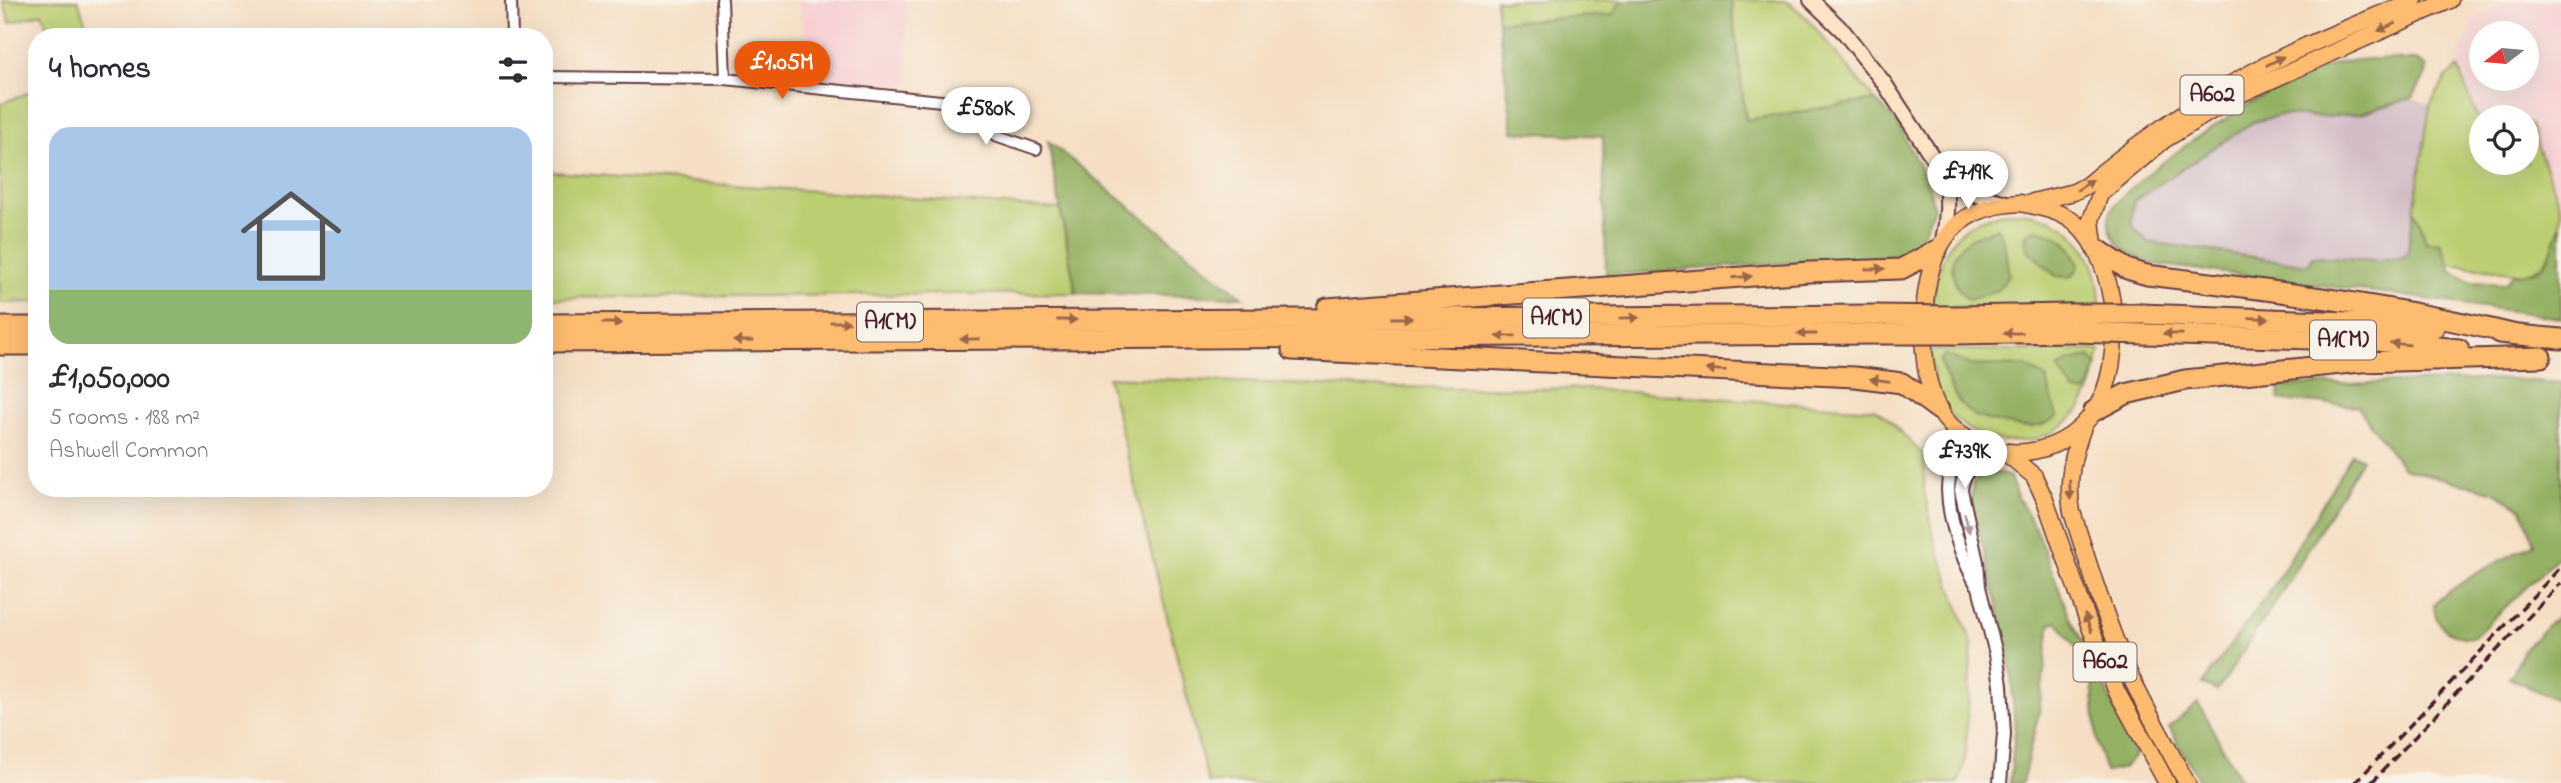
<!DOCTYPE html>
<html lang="en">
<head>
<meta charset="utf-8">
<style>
	body { margin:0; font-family:"Indie Flower",sans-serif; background:#f2f2f3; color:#2b2b33; height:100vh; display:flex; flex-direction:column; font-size:26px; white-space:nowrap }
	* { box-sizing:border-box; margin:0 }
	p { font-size:23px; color:#7c7c81 }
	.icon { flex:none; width:38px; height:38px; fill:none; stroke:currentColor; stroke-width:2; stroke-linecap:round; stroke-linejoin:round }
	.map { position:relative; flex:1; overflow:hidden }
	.panel { position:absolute; left:28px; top:28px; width:525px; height:469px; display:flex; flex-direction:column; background:#fff; border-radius:28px; box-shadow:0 7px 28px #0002 }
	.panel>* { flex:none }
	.needle { width:46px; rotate:254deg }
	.buttons { position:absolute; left:2469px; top:21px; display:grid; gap:14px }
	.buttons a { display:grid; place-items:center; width:70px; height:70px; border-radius:50%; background:#fff; box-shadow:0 7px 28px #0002; font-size:35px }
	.price { position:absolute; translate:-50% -60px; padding:0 16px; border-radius:24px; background:#fff; color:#222; font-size:23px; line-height:46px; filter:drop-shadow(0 2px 4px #0008) }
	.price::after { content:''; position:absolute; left:50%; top:42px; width:21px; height:16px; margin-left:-10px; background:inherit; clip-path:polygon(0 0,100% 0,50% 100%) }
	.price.current { background:#ea580c; color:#fff }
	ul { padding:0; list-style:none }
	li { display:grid; align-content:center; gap:14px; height:371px; padding:0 21px }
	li+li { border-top:2px solid #e1e1e2 }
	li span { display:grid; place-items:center; height:217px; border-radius:21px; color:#555 }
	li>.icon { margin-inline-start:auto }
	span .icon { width:126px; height:126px; fill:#fffc; stroke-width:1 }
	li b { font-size:30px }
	h2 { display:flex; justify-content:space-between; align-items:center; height:84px; padding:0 21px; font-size:30px }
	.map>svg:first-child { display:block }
	.built { fill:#f7cfd2; fill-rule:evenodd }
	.industrial { fill:#d2bdc6 }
	.green { fill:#bbce71; stroke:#82764e; stroke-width:2 }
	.forest { fill:#94b163; stroke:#6f6847; stroke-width:2 }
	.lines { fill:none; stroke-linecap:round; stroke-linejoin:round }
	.minor-casing { stroke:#643c42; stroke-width:14 }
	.tertiary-casing { stroke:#643c42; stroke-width:16 }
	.secondary-casing { stroke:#643c42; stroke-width:18 }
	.primary-casing { stroke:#643c42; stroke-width:19 }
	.motorway-casing { stroke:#643c42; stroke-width:23 }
	.minor { stroke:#fff; stroke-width:10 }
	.tertiary { stroke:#fff; stroke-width:12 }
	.secondary { stroke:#fee4c6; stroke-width:14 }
	.primary { stroke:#fdbc70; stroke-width:16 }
	.motorway { stroke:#fdbc70; stroke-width:19 }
	.rail { stroke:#4a1f2b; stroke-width:3.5; stroke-dasharray:10 5; stroke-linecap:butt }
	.motorway-bridge-casing { stroke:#643c42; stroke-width:23; stroke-linecap:butt }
	.motorway-bridge { stroke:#fdbc70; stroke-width:19 }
	.oneway { fill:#9b664a }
	.oneway2 { fill:#ae9aa0 }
	.labels { text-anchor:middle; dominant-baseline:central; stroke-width:6; stroke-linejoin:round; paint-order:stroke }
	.shield { fill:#f7f3e8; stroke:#7e5f64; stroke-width:2 }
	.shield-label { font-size:23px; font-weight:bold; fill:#4a1f2b }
</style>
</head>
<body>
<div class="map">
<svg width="2561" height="783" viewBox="0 0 2561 783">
	<rect width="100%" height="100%" fill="#f7f3e8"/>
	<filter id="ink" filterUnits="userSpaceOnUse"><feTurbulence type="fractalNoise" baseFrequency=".0143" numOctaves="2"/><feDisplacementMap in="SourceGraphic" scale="14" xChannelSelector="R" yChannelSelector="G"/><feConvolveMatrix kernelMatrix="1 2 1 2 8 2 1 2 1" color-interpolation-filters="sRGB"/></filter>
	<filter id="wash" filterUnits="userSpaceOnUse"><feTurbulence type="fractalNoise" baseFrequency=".00686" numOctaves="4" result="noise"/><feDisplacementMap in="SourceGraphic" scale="28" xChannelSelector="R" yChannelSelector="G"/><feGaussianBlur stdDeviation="1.57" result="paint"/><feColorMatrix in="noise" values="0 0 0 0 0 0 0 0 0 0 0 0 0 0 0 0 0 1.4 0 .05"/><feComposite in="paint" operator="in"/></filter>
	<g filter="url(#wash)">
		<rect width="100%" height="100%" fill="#f5dec3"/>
		<g class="built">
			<polygon points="796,0 907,0 906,85 820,81"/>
			<path d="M2509,0H2561V210L2530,125L2527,123V117H2482L2481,126L2458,68L2460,50L2468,40L2472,31L2471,21ZM2482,33H2527V79H2482Z"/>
		</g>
		<polygon class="industrial" points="2412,98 2430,105 2407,256 2380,260 2312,256 2310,265 2149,242 2135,231 2130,217 2134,201 2253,122 2281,115 2324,117 2360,114"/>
		<g class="green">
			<polygon points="3,0 78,0 89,34 81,37 50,37 42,13 10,23"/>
			<polygon points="1496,0 1622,0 1612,15 1498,22"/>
			<polygon points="1731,0 1786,0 1807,18 1875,100 1746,120"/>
			<path d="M2458,68L2481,126L2482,163H2527V123L2530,125L2561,210C2561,236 2552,264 2526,274L2449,264L2441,243L2426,242L2422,227L2414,211L2430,105L2446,78Z"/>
			<polygon points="37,89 37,302 0,303 0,104"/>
			<polygon points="544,113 553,172 1060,209 1076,293 544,298"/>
			<path d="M2009,212C2068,211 2100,250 2100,307H1930C1941,255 1948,222 2009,212Z"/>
			<path d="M1930,350H2100C2096,371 2093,392 2079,410C2042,458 1961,450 1938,393C1933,380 1932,364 1930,350Z"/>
			<polygon points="1108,377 1370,387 1588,389 1874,409 1885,416 1925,457 1924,490 1935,542 1972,644 1965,760 1959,783 1208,783"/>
		</g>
		<g class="forest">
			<polygon points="1622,0 1731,0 1746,120 1875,100 1897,122 1928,184 1934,208 1922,235 1904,255 1606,275 1603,136 1513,132 1498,22 1612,15"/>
			<path d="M2369,59L2416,60L2427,67L2426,75L2412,98L2360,114L2324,117L2281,115L2253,122L2134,201C2128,223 2132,228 2149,242L2309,265L2312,256L2380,260L2407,256L2414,211L2422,227L2426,242L2441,243L2452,272L2472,282L2505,284L2513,274C2554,276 2548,251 2561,225V318L2391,294L2153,264C2133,256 2107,244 2109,217C2111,192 2228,116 2254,101C2277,88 2313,72 2337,63C2347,60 2359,60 2369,59Z"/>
			<polygon points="1048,141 1242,297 1076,293"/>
			<path d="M1997,228L2004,242L2009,274L1998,290L1969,300C1953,289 1945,262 1961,246C1970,237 1985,232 1997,228Z"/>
			<path d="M2033,229C2057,232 2072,242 2079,266L2072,277L2056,276L2026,248V235Z"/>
			<path d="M1944,355L1972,365L2025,366L2046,378L2057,417C2049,422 2042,427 2032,427C2019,427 1982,421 1972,414C1955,403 1947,380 1940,362Z"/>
			<polygon points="2090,357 2098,366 2086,393 2074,391 2058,368 2069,361"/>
			<path d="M2506,379L2561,383V554L2473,638C2452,637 2434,628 2434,604C2463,578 2499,561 2534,544L2522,509L2495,492L2403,468L2357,406L2279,400L2280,386Z"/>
			<polygon points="2352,454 2362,459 2286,586 2217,691 2202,684 2273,587"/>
			<polygon points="1997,473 2010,476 2016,494 2036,530 2072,622 2093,660 2135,756 2123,768 2106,772 2097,743 2092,680 2087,663 2057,621 2050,624 2039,712 2022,783 2010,783 2015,731 2011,674 1998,606 1971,500 1973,484 1981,475"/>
			<polygon points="2561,612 2561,702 2508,677 2514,672 2523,650"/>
			<polygon points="2198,703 2242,783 2201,783 2169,727"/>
		</g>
	</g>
	<g filter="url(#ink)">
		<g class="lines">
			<defs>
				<g id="minor">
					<polyline points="511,0 512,37"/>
					<polyline points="722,0 725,79"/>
					<polyline points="544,77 725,79 1020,109"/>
					<polyline points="987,106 987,129 998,136 1036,149"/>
				</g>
				<g id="tertiary">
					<path d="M1950,425C1959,447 1948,467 1948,490C1949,521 1961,556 1976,583"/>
					<path d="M1995,450C1978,459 1963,469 1961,490L1977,562L1979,587L1996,654L2001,685L2004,734L2000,783"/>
				</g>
				<g id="secondary">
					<polyline points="1811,0 1844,32 1884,83 1945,176 1967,192 2009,204"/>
					<path d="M1943,240C1948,218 1949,199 1945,176"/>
				</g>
				<g id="primary">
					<path d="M2033,202L2074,192L2087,185C2131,148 2178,115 2228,86C2286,51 2352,27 2414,0"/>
					<path d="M2020,203C2039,207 2059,210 2075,223C2119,261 2126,363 2095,410C2067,452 2012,465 1969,439C1957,432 1946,423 1939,410C1925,383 1922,347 1924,317C1927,252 1948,206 2020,203Z"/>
					<polyline points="2094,244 2091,220 2100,194 2164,140 2236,96 2450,0"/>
					<path d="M2084,424C2073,454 2066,480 2072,512C2089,565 2105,618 2127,669C2145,708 2166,745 2187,783"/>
					<polyline points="2006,453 2034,476 2045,500 2090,627 2117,692 2167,783"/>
				</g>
				<g id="motorway">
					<path d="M2096,248L2127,269L2147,275C2269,290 2392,305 2512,334"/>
					<polyline points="1327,308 1809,272 1901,269 1937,250"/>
					<polyline points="2142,314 2376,323 2434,328"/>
					<polyline points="1956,316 2068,314"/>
					<polyline points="544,324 1876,315"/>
					<polyline points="0,327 37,327"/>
					<polyline points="2499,333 2561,339"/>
					<polyline points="1954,334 2072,332"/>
					<polyline points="2144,334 2377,341 2459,349"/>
					<polyline points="544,342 1875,334"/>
					<polyline points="0,345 37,345"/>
					<polyline points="1292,350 1855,377 1902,383 1939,410"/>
					<polyline points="2094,411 2126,394 2185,380 2361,362 2541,357"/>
				</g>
			</defs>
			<use href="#minor" class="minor-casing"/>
			<use href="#tertiary" class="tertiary-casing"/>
			<use href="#secondary" class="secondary-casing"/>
			<use href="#primary" class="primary-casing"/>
			<use href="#motorway" class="motorway-casing"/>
			<use href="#minor" class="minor"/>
			<use href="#tertiary" class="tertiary"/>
			<use href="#secondary" class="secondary"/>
			<use href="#primary" class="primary"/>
			<use href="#motorway" class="motorway"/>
			<g class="rail">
				<polyline points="2355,783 2561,567"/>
				<polyline points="2371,783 2561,583"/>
			</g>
			<defs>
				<g id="motorway-bridge">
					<polyline points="2068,314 2142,314"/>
					<polyline points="1876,315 1956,316"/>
					<polyline points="2072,332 2144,334"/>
					<polyline points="1875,334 1954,334"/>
				</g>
			</defs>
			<use href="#motorway-bridge" class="motorway-bridge-casing"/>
			<use href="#motorway-bridge" class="motorway-bridge"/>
		</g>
		<defs><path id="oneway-solid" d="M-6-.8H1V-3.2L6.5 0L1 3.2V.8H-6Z" transform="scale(1.75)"/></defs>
		<g class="oneway">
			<use href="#oneway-solid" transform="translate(2387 27) rotate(156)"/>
			<use href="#oneway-solid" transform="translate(2275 61) rotate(-27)"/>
			<use href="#oneway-solid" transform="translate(2085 185) rotate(-34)"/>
			<use href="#oneway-solid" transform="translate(1875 269) rotate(-1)"/>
			<use href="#oneway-solid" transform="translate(1742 277) rotate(-4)"/>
			<use href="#oneway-solid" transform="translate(1402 318)"/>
			<use href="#oneway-solid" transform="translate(1629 318) rotate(-1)"/>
			<use href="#oneway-solid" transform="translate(2259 318) rotate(2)"/>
			<use href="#oneway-solid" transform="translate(1067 320)"/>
			<use href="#oneway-solid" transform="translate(840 322)"/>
			<use href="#oneway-solid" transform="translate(612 323)"/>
			<use href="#oneway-solid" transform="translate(2013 333) rotate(179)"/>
			<use href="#oneway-solid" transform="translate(1807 334) rotate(180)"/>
			<use href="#oneway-solid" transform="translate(2173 334) rotate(-179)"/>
			<use href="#oneway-solid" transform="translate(1506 336) rotate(179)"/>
			<use href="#oneway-solid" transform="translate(970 339) rotate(179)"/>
			<use href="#oneway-solid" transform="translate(743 341) rotate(180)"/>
			<use href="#oneway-solid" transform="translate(2400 344) rotate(-175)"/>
			<use href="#oneway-solid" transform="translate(1716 370) rotate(-178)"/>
			<use href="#oneway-solid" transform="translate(1880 380) rotate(-173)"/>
			<use href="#oneway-solid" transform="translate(2070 490) rotate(88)"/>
			<use href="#oneway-solid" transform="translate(2088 623) rotate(-111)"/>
		</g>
		<use class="oneway2" href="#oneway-solid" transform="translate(1967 523) rotate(76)"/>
	</g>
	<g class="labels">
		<g class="shield">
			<rect x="2180.5" y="75.5" width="63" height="39" rx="5"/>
			<rect x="1523" y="298.5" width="66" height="39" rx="5"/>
			<rect x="857" y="302.5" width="66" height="39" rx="5"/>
			<rect x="2310" y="320.5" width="66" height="39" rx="5"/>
			<rect x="2073.5" y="642.5" width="63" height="39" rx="5"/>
		</g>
		<g class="shield-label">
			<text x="2212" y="95">A602</text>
			<text x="1556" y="318">A1(M)</text>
			<text x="890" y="322">A1(M)</text>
			<text x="2343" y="340">A1(M)</text>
			<text x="2105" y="662">A602</text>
		</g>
	</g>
</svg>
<div class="buttons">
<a><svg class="needle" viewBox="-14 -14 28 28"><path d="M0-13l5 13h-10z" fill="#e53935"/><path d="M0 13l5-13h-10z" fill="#7c7c81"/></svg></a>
<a><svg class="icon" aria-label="locate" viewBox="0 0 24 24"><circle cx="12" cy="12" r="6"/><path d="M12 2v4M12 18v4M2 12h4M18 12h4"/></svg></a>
</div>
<b class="price current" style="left:782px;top:101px">£1.05M</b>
<b class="price" style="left:986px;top:147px">£580K</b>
<b class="price" style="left:1968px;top:211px">£719K</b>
<b class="price" style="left:1965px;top:490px">£739K</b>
<section class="panel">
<h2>4 homes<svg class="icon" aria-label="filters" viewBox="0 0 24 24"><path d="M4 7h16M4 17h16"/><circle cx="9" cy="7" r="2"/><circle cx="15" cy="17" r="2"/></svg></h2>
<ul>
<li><span style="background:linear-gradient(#a9c7e8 75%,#8fb573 0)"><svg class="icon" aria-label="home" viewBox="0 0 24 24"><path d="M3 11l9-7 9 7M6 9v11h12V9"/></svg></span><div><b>£1,050,000</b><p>5 rooms · 188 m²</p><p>Ashwell Common</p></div></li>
</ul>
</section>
</div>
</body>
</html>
